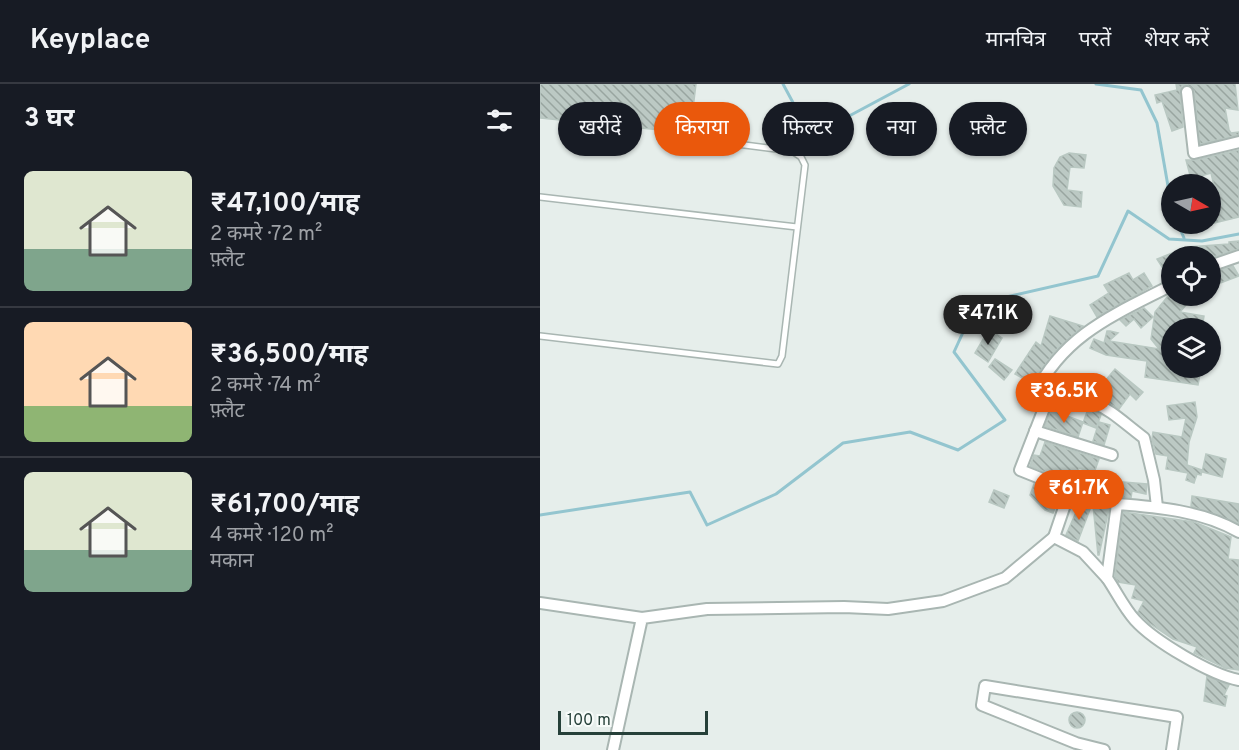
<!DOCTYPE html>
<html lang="hi">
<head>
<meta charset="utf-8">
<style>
	body { margin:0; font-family:Overpass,"Noto Sans Devanagari",sans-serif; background:#242831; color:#f1f3f6; height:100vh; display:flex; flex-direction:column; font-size:22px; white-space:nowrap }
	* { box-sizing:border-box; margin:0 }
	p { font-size:20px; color:#9ea1a6 }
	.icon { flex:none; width:33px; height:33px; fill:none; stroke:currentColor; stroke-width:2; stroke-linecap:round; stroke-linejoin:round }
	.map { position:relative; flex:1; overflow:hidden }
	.side { display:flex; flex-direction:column; background:#171b24; width:540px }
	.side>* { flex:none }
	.hud { position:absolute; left:18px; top:18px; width:570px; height:54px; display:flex; gap:12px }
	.needle { width:39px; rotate:99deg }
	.buttons { position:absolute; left:621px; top:90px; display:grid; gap:12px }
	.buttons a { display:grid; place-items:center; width:60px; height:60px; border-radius:50%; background:#171b24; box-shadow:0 2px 4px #0004; font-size:30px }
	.scale { position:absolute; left:18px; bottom:15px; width:150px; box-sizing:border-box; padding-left:6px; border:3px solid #264039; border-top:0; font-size:16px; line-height:21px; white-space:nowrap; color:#264039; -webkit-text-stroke:4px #f7fbf9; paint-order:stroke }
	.price { position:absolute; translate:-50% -51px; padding:0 14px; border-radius:21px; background:#ea580c; color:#fff; font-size:20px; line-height:39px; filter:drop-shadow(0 2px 3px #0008) }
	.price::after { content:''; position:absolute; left:50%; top:36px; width:18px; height:14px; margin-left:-9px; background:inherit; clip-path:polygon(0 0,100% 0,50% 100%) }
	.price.on { background:#222; color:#fff }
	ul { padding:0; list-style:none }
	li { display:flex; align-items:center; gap:18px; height:150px; padding:0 24px }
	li+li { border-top:2px solid #363941 }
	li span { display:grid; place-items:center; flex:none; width:168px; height:120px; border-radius:9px; color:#555 }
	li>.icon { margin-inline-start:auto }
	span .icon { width:72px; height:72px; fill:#fffc; stroke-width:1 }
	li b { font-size:26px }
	h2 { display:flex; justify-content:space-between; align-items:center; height:72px; padding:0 24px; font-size:26px }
	.tag { padding:0 21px; border-radius:27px; background:#171b24; box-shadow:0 2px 4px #0004; font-size:21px; line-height:54px }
	.tag.on { background:#ea580c; color:#fff }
	header { display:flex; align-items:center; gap:36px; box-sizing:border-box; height:84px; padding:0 30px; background:#171b24; border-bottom:2px solid #363941 }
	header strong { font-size:28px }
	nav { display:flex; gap:33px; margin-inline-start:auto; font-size:21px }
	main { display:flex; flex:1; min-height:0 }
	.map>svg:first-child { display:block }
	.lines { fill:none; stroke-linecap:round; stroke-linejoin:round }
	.stream { stroke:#93c5cf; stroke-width:3 }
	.building { fill:url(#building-back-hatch); stroke:#b9c8c2; stroke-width:1.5 }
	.lane-casing { stroke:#a9b6b2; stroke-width:8 }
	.street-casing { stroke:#a9b6b2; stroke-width:14 }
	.lane { stroke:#fff; stroke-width:5 }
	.street { stroke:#fff; stroke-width:10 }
</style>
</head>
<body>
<header>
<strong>Keyplace</strong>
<nav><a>मानचित्र</a><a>परतें</a><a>शेयर करें</a></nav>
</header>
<main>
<section class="side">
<h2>3 घर<svg class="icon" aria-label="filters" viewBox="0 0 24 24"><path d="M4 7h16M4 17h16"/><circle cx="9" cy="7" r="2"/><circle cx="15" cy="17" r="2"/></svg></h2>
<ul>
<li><span style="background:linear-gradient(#dfe7d0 65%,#7fa58c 0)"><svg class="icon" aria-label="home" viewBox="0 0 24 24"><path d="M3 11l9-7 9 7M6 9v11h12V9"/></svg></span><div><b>₹47,100/माह</b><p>2 कमरे · 72 m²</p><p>फ़्लैट</p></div></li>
<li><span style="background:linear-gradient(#ffd9b3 70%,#8fb573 0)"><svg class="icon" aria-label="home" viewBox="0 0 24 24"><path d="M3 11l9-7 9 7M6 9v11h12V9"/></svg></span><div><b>₹36,500/माह</b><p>2 कमरे · 74 m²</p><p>फ़्लैट</p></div></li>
<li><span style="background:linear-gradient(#dfe7d0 65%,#7fa58c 0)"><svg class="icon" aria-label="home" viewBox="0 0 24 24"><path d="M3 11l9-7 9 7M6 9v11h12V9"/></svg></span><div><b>₹61,700/माह</b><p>4 कमरे · 120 m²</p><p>मकान</p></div></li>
</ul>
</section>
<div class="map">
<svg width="699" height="666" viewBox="0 0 699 666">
	<defs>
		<pattern id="building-back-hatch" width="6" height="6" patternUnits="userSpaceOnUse" patternTransform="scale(1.5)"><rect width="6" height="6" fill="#bcc9c4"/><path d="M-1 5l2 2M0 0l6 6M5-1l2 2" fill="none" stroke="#99a5a0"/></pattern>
	</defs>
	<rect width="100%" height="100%" fill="#e6eeeb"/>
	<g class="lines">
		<g class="stream">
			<polyline points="243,0 257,26 296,39 369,0"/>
			<polyline points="556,0 601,6 617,39 632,125"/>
			<polyline points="638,140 644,154"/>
			<polyline points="0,431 150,408 167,441 236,410 303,359 370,348 418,366 465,336 414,268 436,220 558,192 588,127 629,155 662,157 699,150"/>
		</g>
	</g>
	<g class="building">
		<polygon points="0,0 156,0 150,49 0,34"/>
		<polygon points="636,0 695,0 698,26 685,24 689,46 691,49 699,48 699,51 660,60 654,7 647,1 642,2 640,8 643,43 632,47 622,17 617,19 615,11 637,6"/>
		<polygon points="699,66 699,133 670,140 670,111 676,110 671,89 651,95 646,76 656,76"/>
		<polygon points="529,69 546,71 544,84 530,83 527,106 542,108 541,123 524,121 513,102 514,84 520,73"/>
		<polygon points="699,157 699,165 670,174 634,172 649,166 648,163 689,160 689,158"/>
		<polygon points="632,169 632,194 629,194 617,175"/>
		<polygon points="693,182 699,192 670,203 670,189"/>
		<polygon points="589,189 593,196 604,189 612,202 557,233 550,221 569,209 564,201"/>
		<polygon points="628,212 647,212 651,215 640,228 664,232 662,244 632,244 627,278 632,279 632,284 661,284 658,301 605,293 607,277 566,271 550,264 554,255 564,259 567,247 570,247 578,249 569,257 619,265 611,255 615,228"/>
		<polygon points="604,224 613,233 601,244 594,235 586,242 580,236"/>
		<polygon points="510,232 543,242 515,267 492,299 475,290 496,258 501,262"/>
		<polygon points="449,245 462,254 448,278 435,269"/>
		<polygon points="455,275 472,286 464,296 449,283"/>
		<polygon points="575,285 603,308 596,316 590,310 579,325 553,311 560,294 565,297"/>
		<polygon points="655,318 657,333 649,358 647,381 662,386 661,391 657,390 654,399 646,396 648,389 626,385 628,372 616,370 612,355 613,348 642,353 646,334 629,336 627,322"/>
		<polygon points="548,325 561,331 556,344 543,339"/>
		<polygon points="511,326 543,338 538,353 505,342"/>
		<polygon points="559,338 570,341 564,361 553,357"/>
		<polygon points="505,358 559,375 554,389 539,384 534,399 490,382 494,371 500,372"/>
		<polygon points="666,370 686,375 682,393 662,388"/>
		<polygon points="583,398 607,400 606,410 592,407 591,414 583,413"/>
		<polygon points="494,400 521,410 513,429 505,426 490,411"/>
		<polygon points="454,406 469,412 464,424 449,418"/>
		<polygon points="652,412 699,420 699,440 651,422"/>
		<polygon points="541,417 552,420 538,457 526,451"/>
		<polygon points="553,421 569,425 559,471 558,471"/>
		<polygon points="583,428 654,438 691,453 688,475 699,476 699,586 685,584 654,569 657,563 633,555 609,539 598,528 604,517 592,514 596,501 578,498 575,492"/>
		<polygon points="667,592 689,601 684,611 687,612 685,622 664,617"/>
		<circle cx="537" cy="636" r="8"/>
	</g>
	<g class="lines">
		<defs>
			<g id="lane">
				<polyline points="0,113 257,143"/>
				<polyline points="0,252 238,280 242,272 265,81 261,73 252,67 150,54"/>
			</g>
			<g id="street">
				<polyline points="647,8 654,69 699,58"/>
				<polyline points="670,182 699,172"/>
				<path d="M508,314C560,313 565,324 604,354L614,396L617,423"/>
				<polyline points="495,347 572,371"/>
				<polyline points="530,406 577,420"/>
				<path d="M699,448C663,427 618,423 577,420L567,494C576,507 584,524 595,536C614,557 671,591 699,596"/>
				<path d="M567,494L543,468L514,453L530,406L480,386L508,314L495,310C524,250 576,230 632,201"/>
				<polyline points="0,519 102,534"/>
				<polyline points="73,666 102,534 167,525 304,523 348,525 403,517 465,494 514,453"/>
				<polyline points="564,666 536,659 442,621 445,602 637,633 632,666"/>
			</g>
		</defs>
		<use href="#lane" class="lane-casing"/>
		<use href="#street" class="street-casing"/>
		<use href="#lane" class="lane"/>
		<use href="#street" class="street"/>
	</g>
</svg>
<div class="buttons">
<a><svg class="needle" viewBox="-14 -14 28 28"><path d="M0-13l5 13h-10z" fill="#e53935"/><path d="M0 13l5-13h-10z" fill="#9ea1a6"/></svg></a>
<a><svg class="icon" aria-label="locate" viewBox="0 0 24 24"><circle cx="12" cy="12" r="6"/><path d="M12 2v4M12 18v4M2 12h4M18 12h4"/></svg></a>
<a><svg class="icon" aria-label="layers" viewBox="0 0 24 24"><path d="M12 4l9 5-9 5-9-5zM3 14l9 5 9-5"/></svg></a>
</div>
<div class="scale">100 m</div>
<b class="price on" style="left:448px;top:262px">₹47.1K</b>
<b class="price" style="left:524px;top:340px">₹36.5K</b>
<b class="price" style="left:539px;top:437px">₹61.7K</b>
<div class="hud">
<a class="tag">खरीदें</a>
<a class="tag on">किराया</a>
<a class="tag">फ़िल्टर</a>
<a class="tag">नया</a>
<a class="tag">फ़्लैट</a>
</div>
</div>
</main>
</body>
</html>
